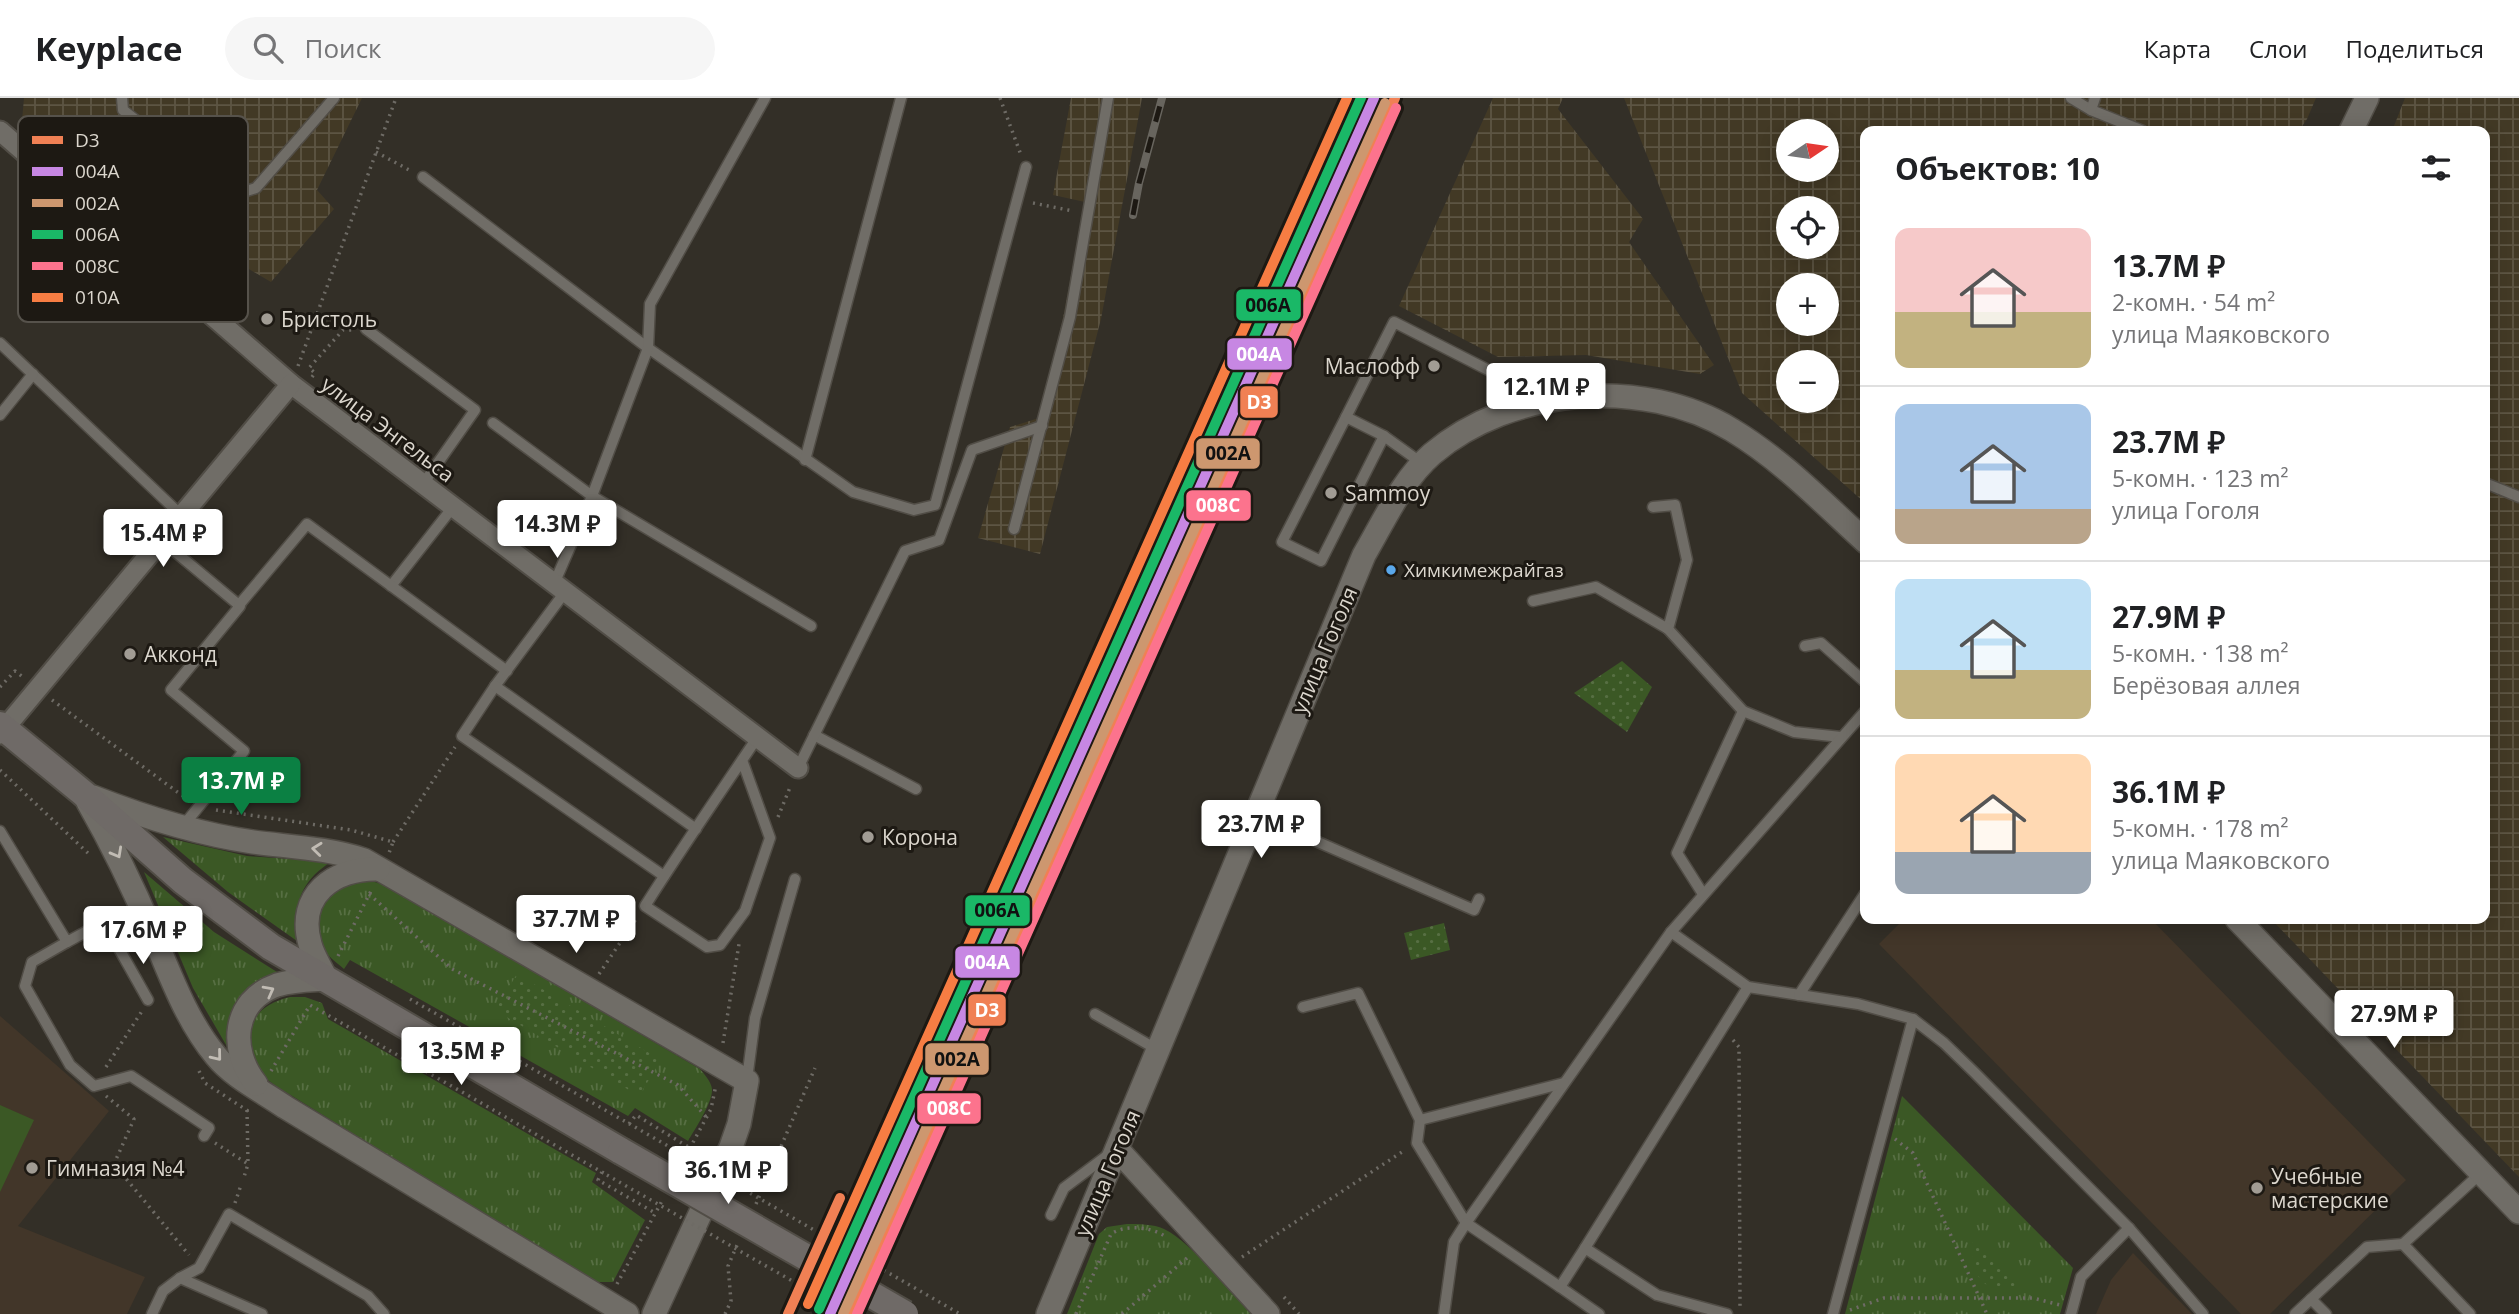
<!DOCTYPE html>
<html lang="ru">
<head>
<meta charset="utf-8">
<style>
	body { margin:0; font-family:"Open Sans",sans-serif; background:#f6f6f6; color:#202124; height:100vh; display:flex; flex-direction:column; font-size:26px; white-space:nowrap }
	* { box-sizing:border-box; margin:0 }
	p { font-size:23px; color:#757577 }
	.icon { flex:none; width:38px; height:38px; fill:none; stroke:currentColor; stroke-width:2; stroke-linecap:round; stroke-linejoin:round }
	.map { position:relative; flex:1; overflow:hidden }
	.details { position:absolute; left:1860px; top:28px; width:630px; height:798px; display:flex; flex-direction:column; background:#fff; border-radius:14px; box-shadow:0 4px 18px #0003 }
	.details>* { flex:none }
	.needle { width:46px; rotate:77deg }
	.fabs { position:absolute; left:1776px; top:21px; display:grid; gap:14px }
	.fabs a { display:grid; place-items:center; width:63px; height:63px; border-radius:50%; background:#fff; box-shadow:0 4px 18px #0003; font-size:35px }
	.price { position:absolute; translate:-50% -60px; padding:0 16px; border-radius:7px; background:#fff; color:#222; font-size:23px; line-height:46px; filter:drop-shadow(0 2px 4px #0008) }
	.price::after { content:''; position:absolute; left:50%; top:42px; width:21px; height:16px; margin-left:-10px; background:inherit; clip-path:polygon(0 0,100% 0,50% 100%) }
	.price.selected { background:#0b8043; color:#fff }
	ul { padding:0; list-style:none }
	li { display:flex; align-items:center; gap:21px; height:175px; padding:0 35px }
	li+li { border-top:2px solid #e0e0e0 }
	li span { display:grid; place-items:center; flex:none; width:196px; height:140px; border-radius:14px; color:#555 }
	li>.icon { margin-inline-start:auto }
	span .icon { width:84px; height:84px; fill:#fffc; stroke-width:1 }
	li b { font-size:30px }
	h2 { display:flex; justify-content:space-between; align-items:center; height:84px; padding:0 35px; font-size:30px }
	header { display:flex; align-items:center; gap:42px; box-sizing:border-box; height:98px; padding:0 35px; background:#fff; border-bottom:2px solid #e0e0e0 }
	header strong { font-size:33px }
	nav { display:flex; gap:38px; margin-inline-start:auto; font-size:24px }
	.search { width:490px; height:63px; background:#f6f6f6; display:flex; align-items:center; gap:18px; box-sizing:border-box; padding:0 24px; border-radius:38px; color:#757577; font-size:26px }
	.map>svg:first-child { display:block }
	.industrial { fill:url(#industrial-grid); fill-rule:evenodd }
	.education { fill:#423629 }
	.grass { fill:url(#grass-tufts) }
	.park { fill:url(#park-dots) }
	.pitch { fill:#3b5825 }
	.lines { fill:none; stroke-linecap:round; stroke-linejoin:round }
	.service-casing { stroke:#514d46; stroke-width:13 }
	.minor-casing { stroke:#514d46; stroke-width:23 }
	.tertiary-casing { stroke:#514d46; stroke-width:26 }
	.secondary-casing { stroke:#514d46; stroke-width:30 }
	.path { stroke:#6e6b65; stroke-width:3.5; stroke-dasharray:2 5; stroke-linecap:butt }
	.service { stroke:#706d67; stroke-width:10 }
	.minor { stroke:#706d67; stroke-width:19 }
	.tertiary { stroke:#706d67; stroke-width:23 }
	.secondary { stroke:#6f6a67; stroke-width:26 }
	.rail-casing { stroke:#68655e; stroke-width:8 }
	.rail { stroke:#1d1913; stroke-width:5; stroke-dasharray:16; stroke-linecap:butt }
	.secondary-bridge-casing { stroke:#514d46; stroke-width:30; stroke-linecap:butt }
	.path-bridge { stroke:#6e6b65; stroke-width:3.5; stroke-dasharray:2 5; stroke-linecap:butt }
	.secondary-bridge { stroke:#6f6a67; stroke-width:26 }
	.rail-1-casing { stroke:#1d1913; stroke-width:16 }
	.rail-2-casing { stroke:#1d1913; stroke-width:16 }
	.rail-3-casing { stroke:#1d1913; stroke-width:16 }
	.rail-4-casing { stroke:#1d1913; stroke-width:16 }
	.rail-5-casing { stroke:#1d1913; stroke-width:16 }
	.rail-6-casing { stroke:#1d1913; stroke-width:16 }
	.rail-1 { stroke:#f08054; stroke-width:10 }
	.rail-2 { stroke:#c787e3; stroke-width:10 }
	.rail-3 { stroke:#cd976f; stroke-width:10 }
	.rail-4 { stroke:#1ab867; stroke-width:10 }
	.rail-5 { stroke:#fc738d; stroke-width:10 }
	.rail-6 { stroke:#f77d43; stroke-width:10 }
	.oneway { stroke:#c1bcb4 }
	.poi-dot { fill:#a19c94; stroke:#1d1913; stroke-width:2.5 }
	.bus-dot { fill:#5aa8eb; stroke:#1d1913; stroke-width:2.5 }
	.labels { text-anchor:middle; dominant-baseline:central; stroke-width:6; stroke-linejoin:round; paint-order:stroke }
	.bus-label { font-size:19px; fill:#dcd7ce; stroke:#1d1913; text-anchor:start }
	.poi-label { font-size:21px; fill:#dcd7ce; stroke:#1d1913; text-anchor:start }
	.street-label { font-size:21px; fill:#dcd7ce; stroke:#1d1913 }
	.key { fill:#1d1913; stroke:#56524b; stroke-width:2 }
	.key-label { font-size:19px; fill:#dcd7ce }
	.line-badge { stroke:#1d1913; stroke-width:2.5 }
	.badge-label { font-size:19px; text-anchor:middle; font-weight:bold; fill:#fff }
	.pale-badge-label { font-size:19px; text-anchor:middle; font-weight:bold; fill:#111 }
</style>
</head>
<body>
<header>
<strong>Keyplace</strong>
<div class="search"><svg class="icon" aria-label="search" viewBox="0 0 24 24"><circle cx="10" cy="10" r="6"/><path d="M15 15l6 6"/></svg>Поиск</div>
<nav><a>Карта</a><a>Слои</a><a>Поделиться</a></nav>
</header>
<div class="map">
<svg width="2519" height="1216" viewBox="0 0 2519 1216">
	<defs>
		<pattern id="industrial-grid" width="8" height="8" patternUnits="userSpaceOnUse" patternTransform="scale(1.75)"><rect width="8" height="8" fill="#423925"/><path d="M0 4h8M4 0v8" fill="none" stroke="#5d5543"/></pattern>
		<pattern id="grass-tufts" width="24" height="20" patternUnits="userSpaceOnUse" patternTransform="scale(1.75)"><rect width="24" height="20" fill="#3b5825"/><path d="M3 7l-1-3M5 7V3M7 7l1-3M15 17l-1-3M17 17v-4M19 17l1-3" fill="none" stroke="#576f43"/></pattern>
		<pattern id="park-dots" width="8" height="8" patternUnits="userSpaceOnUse" patternTransform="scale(1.75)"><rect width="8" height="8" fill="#3b5825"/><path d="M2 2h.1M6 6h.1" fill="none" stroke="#576f43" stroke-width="1.8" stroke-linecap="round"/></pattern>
	</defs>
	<rect width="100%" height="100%" fill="#332f27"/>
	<g class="industrial">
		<polygon points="24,0 362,0 317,92 334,111 271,184 161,119 22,23"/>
		<polygon points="1071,0 1142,0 1101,221 1040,456 978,440 1010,329 1039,320 1063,220 1085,104 1053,97"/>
		<polygon points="1493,0 1563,0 1558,11 1643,121 1629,144 1714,267 1700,276 1586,257 1498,259 1399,208"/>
		<path d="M1624,0H2316L2307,21L2299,33H1866L1865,405L1742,295ZM1788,33H1827V72H1788ZM1788,110H1827V149H1788ZM1788,187H1827V226H1788ZM1788,264H1827V303H1788Z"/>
		<polygon points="2405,0 2519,0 2519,1079 2271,821 2485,821 2485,33 2392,33"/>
	</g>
	<g class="education">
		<polygon points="1904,821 2151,821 2406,1082 2270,1216 2241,1216 1879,846"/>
		<polygon points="0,918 109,1013 18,1128 145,1179 127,1216 0,1216"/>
		<polygon points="2133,1155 2192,1216 2096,1216 2111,1182"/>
	</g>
	<g class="grass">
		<path d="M163,739L247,758L331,764C301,782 292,809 297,843L228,794Z"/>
		<path d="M144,774L214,834L277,874C238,890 226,909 229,952L193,890Z"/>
		<path d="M364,781L385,787L700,971C704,976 711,983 712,991C713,1004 695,1031 688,1043L635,1010L628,1018L350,862L344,871C336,864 326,857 321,847C313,830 317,804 333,792C341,787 355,785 364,781Z"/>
		<path d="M290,899H305L322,905L328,921L596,1075L592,1084L645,1122L613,1184H597L583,1178L276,988C269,983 261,977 256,970C253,965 252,959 251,954C244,923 261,906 290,899Z"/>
		<polygon points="1902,998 2073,1170 2060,1216 1845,1216"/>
		<path d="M1127,1126C1139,1126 1153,1126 1164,1131C1191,1144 1229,1193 1251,1216H1067L1099,1136L1107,1129Z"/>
	</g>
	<g class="park">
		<polygon points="1622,563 1652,589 1627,634 1574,595"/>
		<polygon points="1444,825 1450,852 1411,862 1404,835"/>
		<polygon points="517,876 661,962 639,998 495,912"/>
		<path d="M1973,1140L2024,1189C2015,1190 2005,1191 1996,1190C1973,1187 1971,1159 1973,1140Z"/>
	</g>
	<polygon class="pitch" points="0,1007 34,1022 0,1094"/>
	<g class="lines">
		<defs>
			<g id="service">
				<polyline points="122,0 123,12 185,61 234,97 256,90 334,0"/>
				<polyline points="2071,0 2091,12 2143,33"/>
				<polyline points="2091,12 2095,0"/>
				<polyline points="423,79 648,250 853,394 914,412 935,407 1026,69"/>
				<polyline points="120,137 147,109 185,61"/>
				<polyline points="366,231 475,312 423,386"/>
				<polyline points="0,245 182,418"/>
				<polyline points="0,317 33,276"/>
				<polyline points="1346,319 1282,444 1321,463 1384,338"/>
				<polyline points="493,325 592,398 811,528"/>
				<polyline points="805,362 901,0"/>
				<polyline points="1423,366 1384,338 1346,319 1394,224 1500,278 1508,313"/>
				<polyline points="2485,385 2519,399"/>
				<polyline points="1653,409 1675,407 1687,462 1668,531 1743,613 1794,634 1841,639"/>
				<polyline points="1014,431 1070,219 1108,0"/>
				<polyline points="161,442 240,508 171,592 244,653 183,728"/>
				<polyline points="554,486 592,398 648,250 650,206 765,0"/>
				<polyline points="391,488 453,409"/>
				<polyline points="565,494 495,588 462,638 664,778"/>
				<polyline points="1533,503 1596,489 1668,531"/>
				<polyline points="239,507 307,426 507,573"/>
				<polyline points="1805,548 1821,545 1866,585"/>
				<polyline points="495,588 696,731"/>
				<polyline points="814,637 916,691"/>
				<path d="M742,662L770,740L745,813L720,847L707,849L645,808C681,751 720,695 757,640"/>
				<polyline points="798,670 905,453 939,442 972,352 1042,328"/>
				<polyline points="1256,717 1474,812 1479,801"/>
				<polyline points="0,733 67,844 104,824 148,902"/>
				<polyline points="1703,796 1677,755 1743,613"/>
				<polyline points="1671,834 1748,889 1858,906 1913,921 1944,945 1974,974 2129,1130 2203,1216"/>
				<polyline points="67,844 32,864 25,888 70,967 94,988 131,978 209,1030 204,1038"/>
				<polyline points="1799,897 1866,794"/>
				<polyline points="1303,909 1358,895 1420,1022 1417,1045 1466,1125 1671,834 1866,612"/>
				<polyline points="1095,916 1158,952"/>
				<polyline points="747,981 755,920 795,781"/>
				<polyline points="1420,1022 1564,985"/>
				<polyline points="1051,1117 1064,1090 1108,1057"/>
				<polyline points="1585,1150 1748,889"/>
				<polyline points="180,1180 262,1216"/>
				<polyline points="1560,1189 1599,1216"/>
				<polyline points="2311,1201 2367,1149 2403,1146"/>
				<polyline points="152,1216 163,1193 180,1180 199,1170 229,1116 368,1198 384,1216"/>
				<polyline points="1444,1216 1454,1144 1466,1125 1560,1189 1585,1150 1657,1197 1727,1216"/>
				<polyline points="1833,1216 1913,921"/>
				<polyline points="2071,1216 2081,1179 2129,1130"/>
				<polyline points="2295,1216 2311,1201 2326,1216"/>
				<polyline points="2470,1216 2403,1146 2481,1075"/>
			</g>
			<g id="minor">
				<polyline points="0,33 291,286 798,670"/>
				<polyline points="0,636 291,286"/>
			</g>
			<g id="tertiary">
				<polyline points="2351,33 2367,0"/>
				<path d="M93,699C144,719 198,736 253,744C291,749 327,750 364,762L747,983L739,1026L731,1049L654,1216"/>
				<path d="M88,704C112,746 133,789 152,834C170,876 186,922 216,958C233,979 262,993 285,1009L627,1216"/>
				<polyline points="2237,821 2519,1114"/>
				<path d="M256,986C229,952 232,903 277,887C293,882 310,882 326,881C321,869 313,858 310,846C296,797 334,770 378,771"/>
				<polyline points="1117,1051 1268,1216"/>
				<path d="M1048,1216L1364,457C1384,423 1402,382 1432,356C1511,289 1643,278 1732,332C1782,362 1823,405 1866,444"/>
			</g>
			<polyline id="secondary" points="0,627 83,695 183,783 271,849 621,1053"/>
		</defs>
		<use href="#service" class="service-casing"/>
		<use href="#minor" class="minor-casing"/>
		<use href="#tertiary" class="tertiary-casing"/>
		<use href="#secondary" class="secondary-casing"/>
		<g class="path">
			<polyline points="1000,0 1021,57"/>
			<polyline points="376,54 411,73"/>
			<polyline points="1033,105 1073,113"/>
			<polyline points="298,268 396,0"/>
			<polyline points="312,279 315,275 309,270 343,232 353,232"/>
			<polyline points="0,589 15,573 24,580"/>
			<polyline points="52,602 187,701"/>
			<polyline points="0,672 90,757"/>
			<polyline points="216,712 351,732 393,744 389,755"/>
			<polyline points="778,719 791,687"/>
			<polyline points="393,744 455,649"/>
			<polyline points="369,796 452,871 678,987 707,1020"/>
			<polyline points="338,858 371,793"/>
			<polyline points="599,876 638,818"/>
			<polyline points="410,901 635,1029"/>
			<polyline points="1733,942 1739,949 1740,1208"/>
			<polyline points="723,945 739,846"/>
			<polyline points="106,969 142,913"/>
			<polyline points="199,973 205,985 251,1015"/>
			<polyline points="271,973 310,907 607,1077"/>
			<polyline points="106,998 134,1021 114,1066 189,1157"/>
			<polyline points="247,1012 248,1066"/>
			<polyline points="629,1026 636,1017 690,1050"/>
			<polyline points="1895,1041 1913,1055 1987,1216"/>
			<polyline points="215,1045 248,1066 244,1079"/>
			<polyline points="683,1063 711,1011 716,987"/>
			<polyline points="602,1074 598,1082 655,1115"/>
			<polyline points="235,1105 241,1087"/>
			<polyline points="756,1106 815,970"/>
			<polyline points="1242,1159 1405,1052"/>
			<polyline points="617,1186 663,1101"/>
			<polyline points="1284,1199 1299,1216"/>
			<polyline points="1850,1212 1884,1200 2033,1200 2060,1207"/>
			<polyline points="725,1216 731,1203 728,1168 738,1145"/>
			<path d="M1076,1216L1111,1136C1125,1126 1153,1129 1166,1139"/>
			<polyline points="1122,1216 1187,1160"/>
		</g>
		<use href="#service" class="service"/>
		<use href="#minor" class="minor"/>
		<use href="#tertiary" class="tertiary"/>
		<use href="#secondary" class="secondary"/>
		<defs>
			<polyline id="rail" points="1133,117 1139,85 1162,0"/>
		</defs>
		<use href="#rail" class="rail-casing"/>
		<use href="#rail" class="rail"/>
		<defs>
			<polyline id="secondary-bridge" points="621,1053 905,1216"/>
		</defs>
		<use href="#secondary-bridge" class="secondary-bridge-casing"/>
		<g class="path-bridge">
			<polyline points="635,1029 960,1216"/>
			<polyline points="607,1077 850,1216"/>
		</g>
		<use href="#secondary-bridge" class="secondary-bridge"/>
		<defs>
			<g id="rail-1">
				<polyline points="788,1216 840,1100"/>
				<polyline points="851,1216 1395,0"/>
			</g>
			<polyline id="rail-2" points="830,1216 1374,0"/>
			<polyline id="rail-3" points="843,1216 1385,5"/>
			<polyline id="rail-4" points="819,1211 1361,0"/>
			<polyline id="rail-5" points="857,1216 1396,10"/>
			<polyline id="rail-6" points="808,1206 1347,0"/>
		</defs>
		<use href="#rail-1" class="rail-1-casing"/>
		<use href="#rail-2" class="rail-2-casing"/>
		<use href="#rail-3" class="rail-3-casing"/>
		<use href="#rail-4" class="rail-4-casing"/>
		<use href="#rail-5" class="rail-5-casing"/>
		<use href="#rail-6" class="rail-6-casing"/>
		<use href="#rail-1" class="rail-1"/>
		<use href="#rail-2" class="rail-2"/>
		<use href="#rail-3" class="rail-3"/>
		<use href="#rail-4" class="rail-4"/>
		<use href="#rail-5" class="rail-5"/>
		<use href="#rail-6" class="rail-6"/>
	</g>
	<defs><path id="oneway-chevron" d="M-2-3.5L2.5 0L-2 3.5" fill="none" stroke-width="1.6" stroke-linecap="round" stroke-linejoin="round" transform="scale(1.75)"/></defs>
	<g class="oneway">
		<use href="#oneway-chevron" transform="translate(317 751) rotate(-174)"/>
		<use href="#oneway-chevron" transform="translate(117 755) rotate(61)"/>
		<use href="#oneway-chevron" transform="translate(269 893) rotate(-28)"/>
		<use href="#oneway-chevron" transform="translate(217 958) rotate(51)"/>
	</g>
	<g class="poi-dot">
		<circle cx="267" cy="221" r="7"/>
		<circle cx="1434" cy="268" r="7"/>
		<circle cx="1331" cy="395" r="7"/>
		<circle cx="130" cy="556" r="7"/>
		<circle cx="868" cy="739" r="7"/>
		<circle cx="32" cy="1070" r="7"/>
		<circle cx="2257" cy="1090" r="7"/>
	</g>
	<circle class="bus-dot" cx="1391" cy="472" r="6"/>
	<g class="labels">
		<g class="bus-label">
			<text x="1404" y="472">Химкимежрайгаз</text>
		</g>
		<g class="poi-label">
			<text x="281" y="221">Бристоль</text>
			<text x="1420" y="268" text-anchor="end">Маслофф</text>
			<text x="1345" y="395">Sammoy</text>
			<text x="144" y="556">Акконд</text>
			<text x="882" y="739">Корона</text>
			<text x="46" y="1070">Гимназия №4</text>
			<text x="2271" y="1078">Учебные<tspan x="2271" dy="24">мастерские</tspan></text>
		</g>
		<g class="street-label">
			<text transform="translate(388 331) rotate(37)">улица Энгельса</text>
			<text transform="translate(1324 552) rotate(-67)">улица Гоголя</text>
			<text transform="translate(1107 1075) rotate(-67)">улица Гоголя</text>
		</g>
	</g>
	<rect x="18" y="18" width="230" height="206" rx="10" class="key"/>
	<rect x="32" y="38" width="31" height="8" fill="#f08054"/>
	<rect x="32" y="69" width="31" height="9" fill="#c787e3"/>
	<rect x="32" y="101" width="31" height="8" fill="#cd976f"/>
	<rect x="32" y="132" width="31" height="9" fill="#1ab867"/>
	<rect x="32" y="164" width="31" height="8" fill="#fc738d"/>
	<rect x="32" y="195" width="31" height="9" fill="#f77d43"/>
	<g class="key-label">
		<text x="75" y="49">D3</text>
		<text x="75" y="80">004А</text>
		<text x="75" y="112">002А</text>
		<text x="75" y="143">006А</text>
		<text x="75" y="175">008С</text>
		<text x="75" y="206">010А</text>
	</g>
	<g class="line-badge">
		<rect x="1235" y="190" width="67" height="34" rx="7" fill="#1ab867"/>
		<rect x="1226" y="239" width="67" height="34" rx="7" fill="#c787e3"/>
		<rect x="1239" y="287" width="40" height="34" rx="7" fill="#f08054"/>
		<rect x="1195" y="339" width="66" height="33" rx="7" fill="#cd976f"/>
		<rect x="1185" y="391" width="67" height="33" rx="7" fill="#fc738d"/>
		<rect x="964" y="796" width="67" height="33" rx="7" fill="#1ab867"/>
		<rect x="954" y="847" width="67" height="34" rx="7" fill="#c787e3"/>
		<rect x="967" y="895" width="40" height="34" rx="7" fill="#f08054"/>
		<rect x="924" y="944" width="66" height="34" rx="7" fill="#cd976f"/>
		<rect x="916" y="994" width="66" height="33" rx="7" fill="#fc738d"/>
	</g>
	<g class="badge-label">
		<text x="1259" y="263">004А</text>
		<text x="1259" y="311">D3</text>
		<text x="1218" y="414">008С</text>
		<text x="987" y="871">004А</text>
		<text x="987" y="919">D3</text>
		<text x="949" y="1017">008С</text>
	</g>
	<g class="pale-badge-label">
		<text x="1268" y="214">006А</text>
		<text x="1228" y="362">002А</text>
		<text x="997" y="819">006А</text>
		<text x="957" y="968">002А</text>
	</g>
</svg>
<div class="fabs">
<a><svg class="needle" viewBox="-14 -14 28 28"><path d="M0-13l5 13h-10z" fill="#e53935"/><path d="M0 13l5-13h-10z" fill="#757577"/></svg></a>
<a><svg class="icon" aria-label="locate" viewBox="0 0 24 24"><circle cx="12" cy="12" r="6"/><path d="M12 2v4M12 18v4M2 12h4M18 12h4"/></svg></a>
<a>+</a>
<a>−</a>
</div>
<b class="price" style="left:1546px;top:325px">12.1M ₽</b>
<b class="price" style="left:557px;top:462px">14.3M ₽</b>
<b class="price" style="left:163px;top:471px">15.4M ₽</b>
<b class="price selected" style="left:241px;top:719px">13.7M ₽</b>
<b class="price" style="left:1261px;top:762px">23.7M ₽</b>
<b class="price" style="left:576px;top:857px">37.7M ₽</b>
<b class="price" style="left:143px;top:868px">17.6M ₽</b>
<b class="price" style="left:2394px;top:952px">27.9M ₽</b>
<b class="price" style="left:461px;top:989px">13.5M ₽</b>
<b class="price" style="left:728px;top:1108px">36.1M ₽</b>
<section class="details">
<h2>Объектов: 10<svg class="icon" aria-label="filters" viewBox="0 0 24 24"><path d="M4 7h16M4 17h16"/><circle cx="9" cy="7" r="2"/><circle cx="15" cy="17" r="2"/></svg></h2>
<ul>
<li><span style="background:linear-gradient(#f6c9c9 60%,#c2b280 0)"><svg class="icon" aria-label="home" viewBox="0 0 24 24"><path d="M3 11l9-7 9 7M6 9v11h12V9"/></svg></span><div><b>13.7M ₽</b><p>2-комн. · 54 m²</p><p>улица Маяковского</p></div></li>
<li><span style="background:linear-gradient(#a9c7e8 75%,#b9a48a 0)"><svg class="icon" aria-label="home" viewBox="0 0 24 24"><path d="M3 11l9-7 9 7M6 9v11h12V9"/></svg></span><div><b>23.7M ₽</b><p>5-комн. · 123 m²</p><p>улица Гоголя</p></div></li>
<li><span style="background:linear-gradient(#bfe0f5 65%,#c2b280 0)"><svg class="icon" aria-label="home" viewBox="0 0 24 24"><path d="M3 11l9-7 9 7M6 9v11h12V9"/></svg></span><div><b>27.9M ₽</b><p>5-комн. · 138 m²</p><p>Берёзовая аллея</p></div></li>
<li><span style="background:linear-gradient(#ffd9b3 70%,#9aa5b1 0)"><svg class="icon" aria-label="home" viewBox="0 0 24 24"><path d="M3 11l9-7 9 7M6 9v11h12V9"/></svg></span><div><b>36.1M ₽</b><p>5-комн. · 178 m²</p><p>улица Маяковского</p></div></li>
</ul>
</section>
</div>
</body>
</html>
